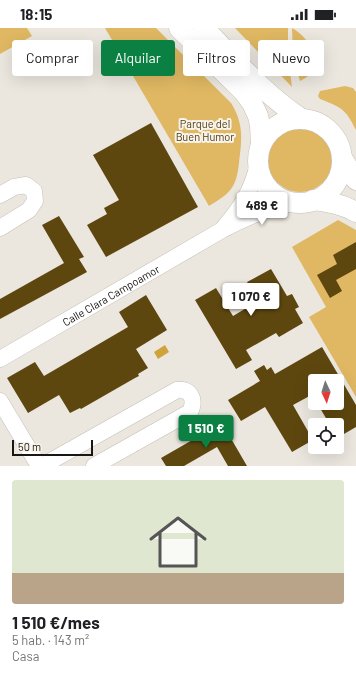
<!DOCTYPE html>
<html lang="es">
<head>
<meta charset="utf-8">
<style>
	body { margin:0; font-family:Barlow,sans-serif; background:#f2f2f2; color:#202124; height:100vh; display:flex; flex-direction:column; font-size:15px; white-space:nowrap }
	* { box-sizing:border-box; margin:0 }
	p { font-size:13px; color:#757577 }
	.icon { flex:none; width:22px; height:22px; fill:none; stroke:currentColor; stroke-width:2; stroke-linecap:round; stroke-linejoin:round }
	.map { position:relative; height:438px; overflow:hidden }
	.sheet { display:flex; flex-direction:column; background:#fff; flex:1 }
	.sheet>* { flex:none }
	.guide { position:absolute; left:12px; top:12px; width:332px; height:36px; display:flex; gap:8px }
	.needle { width:26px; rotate:176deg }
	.buttons { position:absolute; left:308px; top:346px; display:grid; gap:8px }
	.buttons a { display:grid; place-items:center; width:36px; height:36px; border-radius:4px; background:#fff; box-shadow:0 4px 16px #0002; font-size:20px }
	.scale { position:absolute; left:12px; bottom:10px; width:81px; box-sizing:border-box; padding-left:4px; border:2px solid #191714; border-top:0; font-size:11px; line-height:14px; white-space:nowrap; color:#191714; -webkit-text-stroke:3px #f8f4ec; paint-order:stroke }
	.price { position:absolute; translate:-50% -34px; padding:0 9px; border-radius:4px; background:#fff; color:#222; font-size:13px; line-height:26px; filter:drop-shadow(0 1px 2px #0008) }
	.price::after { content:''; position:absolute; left:50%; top:24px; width:12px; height:9px; margin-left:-6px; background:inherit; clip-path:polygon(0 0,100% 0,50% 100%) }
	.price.on { background:#0b8043; color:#fff }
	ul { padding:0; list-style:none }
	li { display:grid; align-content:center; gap:8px; height:212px; padding:0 12px }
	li+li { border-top:1px solid #e0e0e0 }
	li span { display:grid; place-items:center; height:124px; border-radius:4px; color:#555 }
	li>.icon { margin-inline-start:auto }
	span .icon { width:72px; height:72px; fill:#fffc; stroke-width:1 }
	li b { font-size:17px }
	.chip { padding:0 14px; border-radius:4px; background:#fff; box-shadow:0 4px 16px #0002; font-size:14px; line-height:36px }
	.chip.on { background:#0b8043; color:#fff }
	.status { display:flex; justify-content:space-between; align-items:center; height:28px; padding:0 20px; background:#fff; direction:ltr }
	.status svg { height:11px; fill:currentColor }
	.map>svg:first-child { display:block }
	.green { fill:#e0b863 }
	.water { fill:#d0a23c }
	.building { fill:#5e470f }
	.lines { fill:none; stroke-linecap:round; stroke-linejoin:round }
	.minor-casing { stroke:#c3bfb8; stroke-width:17 }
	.major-casing { stroke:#c3bfb8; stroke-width:21 }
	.minor { stroke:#fff; stroke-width:16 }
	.major { stroke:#fff; stroke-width:20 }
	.labels { text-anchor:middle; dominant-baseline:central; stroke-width:4; stroke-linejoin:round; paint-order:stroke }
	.park-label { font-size:11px; fill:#4d3a10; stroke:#f8f4ec }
	.street-label { font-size:11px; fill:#191714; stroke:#f8f4ec }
</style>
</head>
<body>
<div class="status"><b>18:15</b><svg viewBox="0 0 49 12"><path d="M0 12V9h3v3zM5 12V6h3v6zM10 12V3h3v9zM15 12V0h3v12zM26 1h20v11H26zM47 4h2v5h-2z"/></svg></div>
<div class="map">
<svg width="356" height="438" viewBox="0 0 356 438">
	<rect width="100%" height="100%" fill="#ebe7df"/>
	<g class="green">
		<polygon points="0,0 27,0 32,8 0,26"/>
		<path d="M105,0H156L231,75C244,96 242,111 239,135C238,143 237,151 233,158C228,167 217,173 209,178Z"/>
		<polygon points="235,0 288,0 288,29 292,59"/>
		<path d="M292,0C311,10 327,41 300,53L293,28Z"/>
		<path d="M345,58L353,60L356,64V102C345,80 342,80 320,71L318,68L320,63Z"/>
		<circle cx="300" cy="131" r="33"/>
		<polygon points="338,192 356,202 356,369 309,289 326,279 292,219"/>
	</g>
	<polygon class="water" points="165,317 169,324 158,331 154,324"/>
	<g class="building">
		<polygon points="151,95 198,179 106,229 87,197 107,186 104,180 119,172 93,127"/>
		<polygon points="59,188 84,229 79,231 87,244 0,291 0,271 64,235 42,197"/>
		<polygon points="356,214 356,241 336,252 342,263 330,270 317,247 337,236 333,227"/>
		<polygon points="271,241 287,268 292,266 299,279 295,281 303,295 279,309 276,305 246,322 252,332 236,341 195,272 216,260 233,288 258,273 247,254"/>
		<polygon points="146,267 167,302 136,321 148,340 138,346 139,348 135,350 81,381 80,380 70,385 59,367 28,385 7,350 35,334 44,348 128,299 119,284"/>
		<polygon points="322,319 356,377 356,399 337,410 337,397 330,397 317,375 337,375 337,353 315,353 315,365 293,377 313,412 292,424 265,379 241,393 228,372 260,353 254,343 264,337 267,342 271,339 275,346"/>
		<polygon points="222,395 247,438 228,438 217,419 184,438 166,438 161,430"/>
	</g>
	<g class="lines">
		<defs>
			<g id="minor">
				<polyline points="0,167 14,159 26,157 34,163 35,173 29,182 0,200"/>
				<path d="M225,198C242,178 252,162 258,136"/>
				<path id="s1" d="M0,331L222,202C246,189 268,180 295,174"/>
				<polyline points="0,373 39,438"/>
				<path d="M42,438L177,362C191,360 196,372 190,384L94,438"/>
			</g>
			<g id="major">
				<polyline points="179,0 243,63 252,75 258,88 260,97 261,117"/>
				<path d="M204,0C235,32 264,66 302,91"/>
				<circle cx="300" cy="133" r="42"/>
				<polyline points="342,130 356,152"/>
				<path d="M313,172C329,174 342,176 356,184"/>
			</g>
		</defs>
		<use href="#minor" class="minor-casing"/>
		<use href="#major" class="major-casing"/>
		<use href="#minor" class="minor"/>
		<use href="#major" class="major"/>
	</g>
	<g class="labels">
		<g class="park-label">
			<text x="205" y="95">Parque del<tspan x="205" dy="13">Buen Humor</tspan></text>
		</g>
		<g class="street-label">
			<text stroke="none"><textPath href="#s1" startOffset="128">Calle Clara Campoamor</textPath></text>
		</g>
	</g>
</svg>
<div class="buttons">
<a><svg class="needle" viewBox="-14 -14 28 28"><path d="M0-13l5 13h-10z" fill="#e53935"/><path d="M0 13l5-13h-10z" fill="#757577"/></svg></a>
<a><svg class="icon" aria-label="locate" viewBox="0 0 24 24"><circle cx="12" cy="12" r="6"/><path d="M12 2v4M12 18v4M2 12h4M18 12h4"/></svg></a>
</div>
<div class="scale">50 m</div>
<b class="price" style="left:262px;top:198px">489 €</b>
<b class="price" style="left:251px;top:289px">1 070 €</b>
<b class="price on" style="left:206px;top:421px">1 510 €</b>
<div class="guide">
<a class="chip">Comprar</a>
<a class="chip on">Alquilar</a>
<a class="chip">Filtros</a>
<a class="chip">Nuevo</a>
</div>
</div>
<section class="sheet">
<ul>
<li><span style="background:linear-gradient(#dfe7d0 75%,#b9a48a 0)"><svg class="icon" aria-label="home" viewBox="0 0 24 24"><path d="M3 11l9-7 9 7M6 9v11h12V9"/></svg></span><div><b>1 510 €/mes</b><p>5 hab. · 143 m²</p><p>Casa</p></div></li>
</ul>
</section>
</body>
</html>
